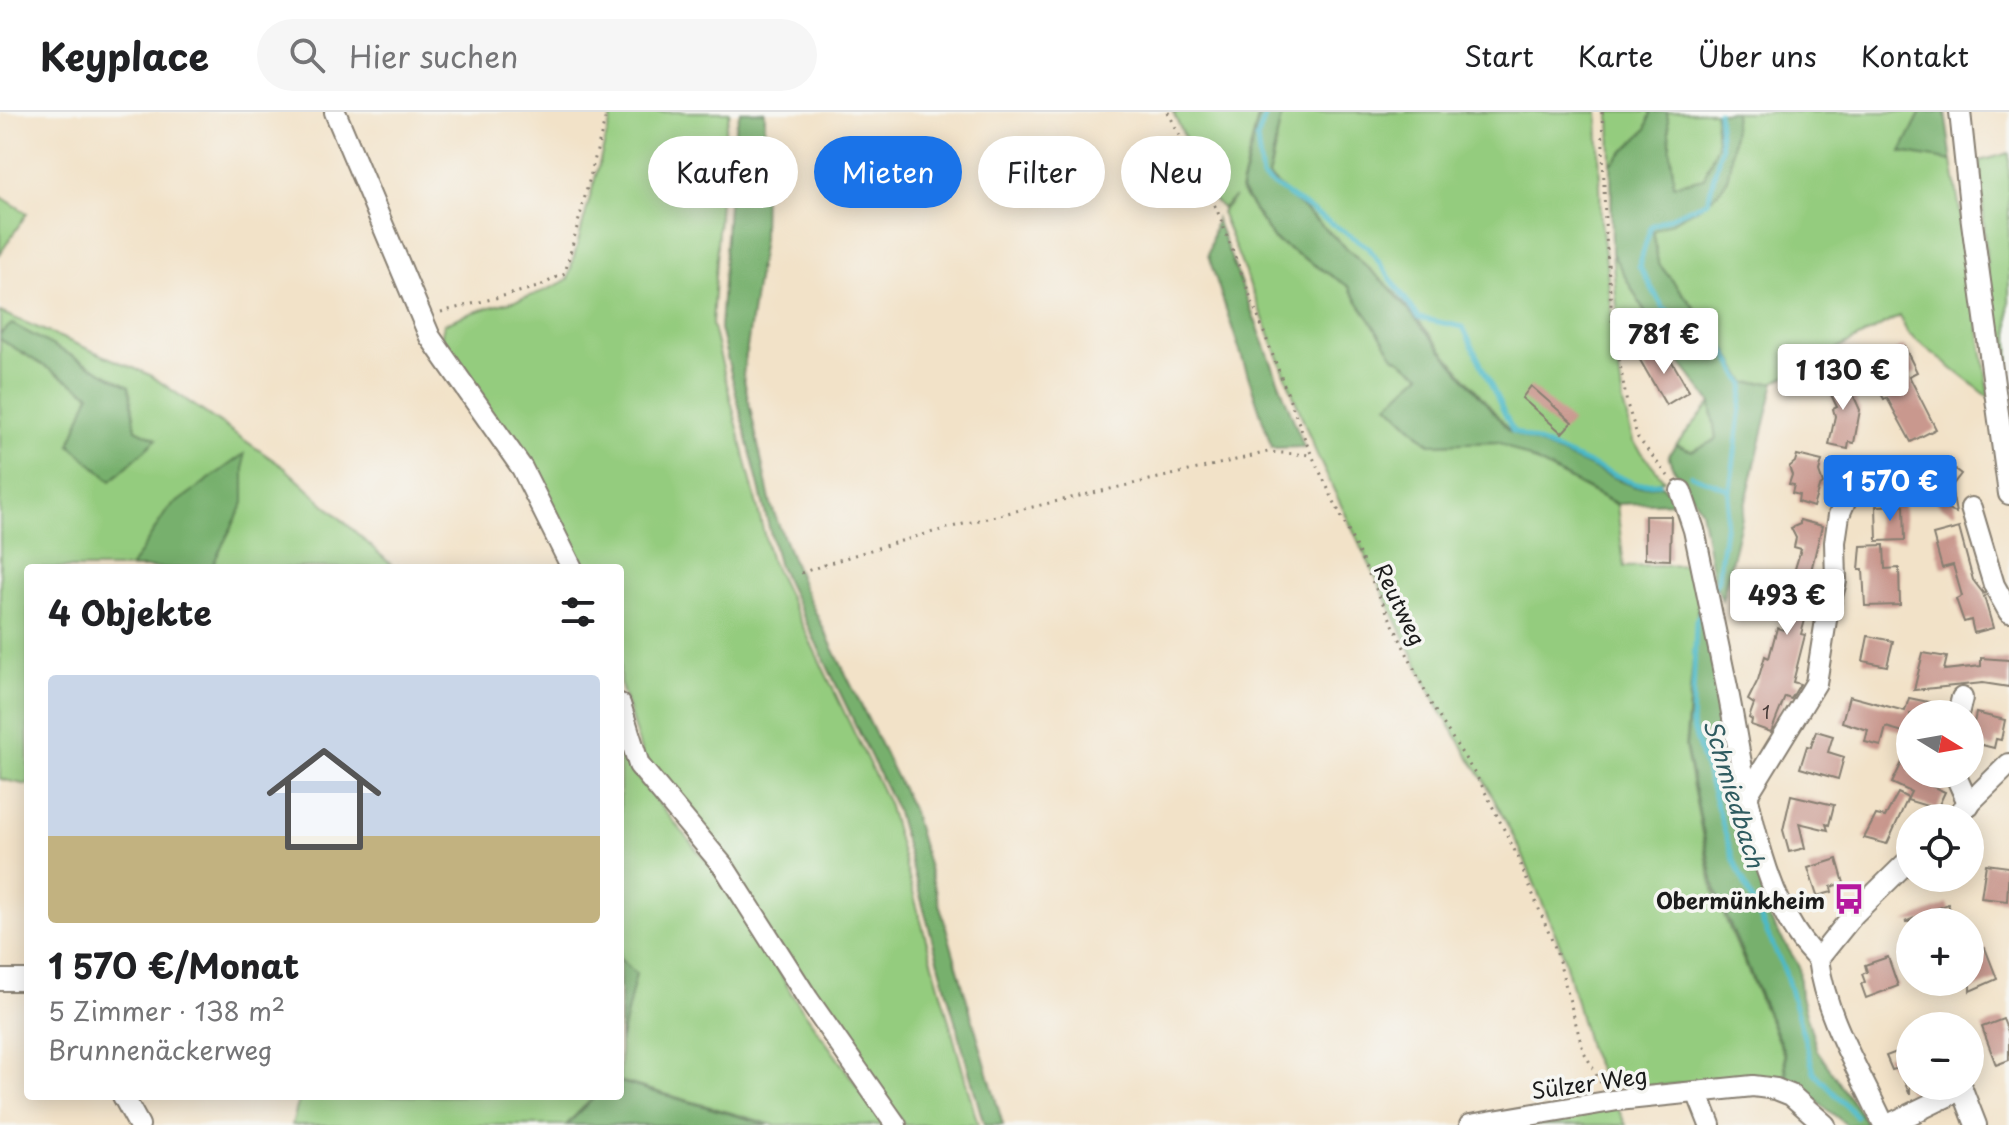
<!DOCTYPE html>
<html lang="de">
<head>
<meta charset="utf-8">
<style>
	body { margin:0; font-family:"Playpen Sans",sans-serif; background:#f6f6f6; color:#202124; height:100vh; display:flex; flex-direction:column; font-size:30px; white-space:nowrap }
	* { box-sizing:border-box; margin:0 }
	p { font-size:26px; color:#757577 }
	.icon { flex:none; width:44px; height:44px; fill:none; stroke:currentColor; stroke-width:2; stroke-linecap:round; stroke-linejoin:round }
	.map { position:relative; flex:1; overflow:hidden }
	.details { position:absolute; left:24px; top:452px; width:600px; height:536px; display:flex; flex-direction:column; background:#fff; border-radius:8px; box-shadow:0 4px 20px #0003 }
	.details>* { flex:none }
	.guide { position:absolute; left:648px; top:24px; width:760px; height:72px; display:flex; gap:16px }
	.needle { width:52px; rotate:101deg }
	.controls { position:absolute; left:1896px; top:588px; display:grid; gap:16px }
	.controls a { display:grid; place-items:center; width:88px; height:88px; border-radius:50%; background:#fff; box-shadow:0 4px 20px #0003; font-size:40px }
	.price { position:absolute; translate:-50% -68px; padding:0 18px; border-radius:8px; background:#fff; color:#222; font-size:26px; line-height:52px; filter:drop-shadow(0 2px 4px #0008) }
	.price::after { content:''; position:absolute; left:50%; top:48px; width:24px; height:18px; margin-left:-12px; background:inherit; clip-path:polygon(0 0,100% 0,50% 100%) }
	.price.selected { background:#1a73e8; color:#fff }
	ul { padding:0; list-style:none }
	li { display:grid; align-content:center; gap:16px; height:424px; padding:0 24px }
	li span { display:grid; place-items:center; height:248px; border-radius:8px; color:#555 }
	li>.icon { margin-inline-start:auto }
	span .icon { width:144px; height:144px; fill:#fffc; stroke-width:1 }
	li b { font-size:34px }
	h2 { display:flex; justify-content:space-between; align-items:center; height:96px; padding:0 24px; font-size:34px }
	.pill { padding:0 28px; border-radius:36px; background:#fff; box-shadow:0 4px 20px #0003; font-size:28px; line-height:72px }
	.pill.selected { background:#1a73e8; color:#fff }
	header { display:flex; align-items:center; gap:48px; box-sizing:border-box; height:112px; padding:0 40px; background:#fff; border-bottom:2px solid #e0e0e0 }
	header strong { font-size:38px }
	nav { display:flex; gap:44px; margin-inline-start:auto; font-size:28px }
	.search { width:560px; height:72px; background:#f6f6f6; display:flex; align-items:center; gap:20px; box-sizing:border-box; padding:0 28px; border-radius:44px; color:#757577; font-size:30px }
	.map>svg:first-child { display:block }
	.green { fill:#94cc7e; stroke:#58744d; stroke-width:2 }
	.forest { fill:#77b06d; stroke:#4a6644; stroke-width:2 }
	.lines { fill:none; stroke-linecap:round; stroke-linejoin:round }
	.stream { stroke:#4cb9c7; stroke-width:5 }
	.building { fill:#c9988e }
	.minor-casing { stroke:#877f72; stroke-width:24 }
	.path { stroke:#877f72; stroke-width:3; stroke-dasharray:2 6; stroke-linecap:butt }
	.minor { stroke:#fff; stroke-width:20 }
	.labels { text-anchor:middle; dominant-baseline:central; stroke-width:7; stroke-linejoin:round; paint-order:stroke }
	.number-label { font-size:18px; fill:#473b38 }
	.street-label { font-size:22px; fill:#1c1c1c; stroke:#f6f6f2 }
	.poi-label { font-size:22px; font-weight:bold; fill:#1c1c1c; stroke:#f6f6f2; text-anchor:end }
	.water-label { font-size:24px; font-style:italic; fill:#2f5b60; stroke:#f6f6f2 }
</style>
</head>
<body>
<header>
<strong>Keyplace</strong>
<div class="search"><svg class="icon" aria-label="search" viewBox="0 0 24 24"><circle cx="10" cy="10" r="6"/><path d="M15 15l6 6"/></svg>Hier suchen</div>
<nav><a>Start</a><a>Karte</a><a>Über uns</a><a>Kontakt</a></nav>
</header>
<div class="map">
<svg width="2009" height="1013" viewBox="0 0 2009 1013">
	<rect width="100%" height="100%" fill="#f6f6f2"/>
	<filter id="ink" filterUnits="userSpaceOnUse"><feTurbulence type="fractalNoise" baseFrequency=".0125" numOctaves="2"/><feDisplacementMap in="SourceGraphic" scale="16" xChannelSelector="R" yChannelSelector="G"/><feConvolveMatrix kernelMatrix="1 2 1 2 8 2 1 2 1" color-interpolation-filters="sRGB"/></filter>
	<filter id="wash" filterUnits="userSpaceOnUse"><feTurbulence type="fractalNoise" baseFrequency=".006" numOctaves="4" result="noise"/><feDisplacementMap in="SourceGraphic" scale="32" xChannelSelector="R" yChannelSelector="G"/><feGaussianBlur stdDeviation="1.8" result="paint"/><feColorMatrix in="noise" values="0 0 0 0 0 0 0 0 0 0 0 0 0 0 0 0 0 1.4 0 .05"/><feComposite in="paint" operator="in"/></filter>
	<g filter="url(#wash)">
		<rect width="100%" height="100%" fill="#f2e2c8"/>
		<g class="green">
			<path d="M613,0H730L724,24L712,212L770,446L888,691L978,1013H904L645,652L620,570V456H579L441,226L444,212C484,192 530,190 568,167Z"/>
			<polygon points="1173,0 1259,0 1240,78 1274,128 1348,174 1394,244 1421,262 1388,292 1429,332 1499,330 1617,393 1624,455 1691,453 1698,490 1685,635 1713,778 1784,943 1786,967 1755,965 1656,974 1605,970 1589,938 1562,838 1520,737 1485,670 1438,595 1317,343 1221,100 1235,85 1222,96 1213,87"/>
			<polygon points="1282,0 1598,0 1601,109 1623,291 1633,329 1664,368 1635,375 1510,319 1393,178 1269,65"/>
			<polygon points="1610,0 1651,0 1646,18 1611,52"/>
			<polygon points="1667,0 1715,0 1717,32 1704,66 1674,73"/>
			<path d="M1735,0H1921L1901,40L1952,49L1990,286L1907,221L1900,204L1775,270L1746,271L1720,227L1658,151L1653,118C1676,108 1713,93 1726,69C1732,57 1733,16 1735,0Z"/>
			<polygon points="2009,41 2009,298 2006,295 1988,176 1980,49"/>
			<polygon points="0,84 27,101 0,142"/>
			<polygon points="1612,141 1653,216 1621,239"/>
			<polygon points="0,200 150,263 285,356 395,456 28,456 28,673 0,667 0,227 90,282 70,333 156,326 136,318 129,274 12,213 0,222"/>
			<polygon points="1711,291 1716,328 1692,339 1676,333"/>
			<polygon points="620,618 635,663 717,762 761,825 791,881 885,1013 774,1013 620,969"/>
			<polygon points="300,984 594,984 566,1013 292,1013"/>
			<polygon points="1617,995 1626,1013 1516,1013"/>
		</g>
		<g class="forest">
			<polygon points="740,0 765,0 763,127 743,263 771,393 804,477 912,697 1003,1013 984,1013 896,697 778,452 720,217 732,30"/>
			<polygon points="1260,0 1282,0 1268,65 1389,175 1509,319 1635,375 1662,373 1677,390 1617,392 1499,330 1430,332 1388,292 1421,262 1394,244 1348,174 1274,127 1241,78"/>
			<path d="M1651,0H1667L1674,73L1704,66L1717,32L1715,0H1735C1733,16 1732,58 1726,69C1713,93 1676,108 1653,119L1658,151L1720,227L1746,271L1775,270L1722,488L1713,466L1701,398L1672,354L1668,343L1676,333L1692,339L1716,328L1711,291L1654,216L1612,141L1611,52L1646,18Z"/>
			<polygon points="1921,0 1945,0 1952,49 1901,40"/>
			<polygon points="1216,107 1304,335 1272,336 1208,143"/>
			<polygon points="12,212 129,274 136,317 157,327 111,369 70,333 90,282 0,227 0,222"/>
			<polygon points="244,342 244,391 211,456 130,456 168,397"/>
			<polygon points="1699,489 1769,806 1799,854 1801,885 1817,938 1868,1013 1847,1013 1787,966 1785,942 1715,777 1686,635"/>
			<polygon points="620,847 636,862 620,931"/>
			<polygon points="620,970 769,1013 567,1013 595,984 620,984"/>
		</g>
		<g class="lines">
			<g class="stream">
				<polyline points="1267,0 1257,27 1262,66 1368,135 1419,206 1463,215 1513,319 1636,372 1659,371"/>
				<polyline points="1691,363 1730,378"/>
				<polyline points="1712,478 1718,468 1744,273 1720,230 1664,197 1639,154 1651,114 1708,89 1721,35 1718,0"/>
				<polyline points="1704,494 1696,508 1692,613 1733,746 1785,860 1814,960 1856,1004"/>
			</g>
		</g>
		<g id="blocks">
			<g class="building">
				<polygon points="1663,234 1689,279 1666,293 1640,248"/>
				<polygon points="1904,234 1917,260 1909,264 1936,317 1911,330 1887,286 1884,287 1865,253"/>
				<polygon points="1843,260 1860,298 1854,331 1849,330 1848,337 1829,333 1835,304 1833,297 1837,295 1824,268"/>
				<polygon points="1531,274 1572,310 1562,321 1522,286"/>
				<polygon points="1797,343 1822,349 1819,360 1823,372 1819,375 1813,395 1798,390 1799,383 1792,381 1794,373 1789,372 1792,363 1789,355 1795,350"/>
				<polygon points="1948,352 1961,362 1951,375 1956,401 1942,396 1923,376 1936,368"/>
				<polygon points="1904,393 1905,428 1877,429 1876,394"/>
				<polygon points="1645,404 1671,404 1670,448 1645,447"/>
				<polygon points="1800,408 1822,414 1807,475 1814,477 1801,522 1805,523 1793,570 1800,572 1791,587 1785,585 1771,620 1751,613 1752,608 1749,606 1754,592 1748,588 1758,568 1765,544 1769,546 1777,516 1784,518 1792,492 1785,490 1801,437 1794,435 1796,426 1791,416 1800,412"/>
				<polygon points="1959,416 1973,468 1983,481 1993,516 1974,521 1971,508 1964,510 1956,487 1962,484 1953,453 1942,456 1933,423"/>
				<polygon points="1884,433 1885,457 1899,456 1900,493 1865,494 1863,458 1859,458 1861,434"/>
				<polygon points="1868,524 1893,529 1887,554 1863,549"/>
				<polygon points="1923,541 1947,545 1944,558 1981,554 1981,546 2009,548 2009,575 1983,571 1914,578"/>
				<polygon points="1849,584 1905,599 1909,586 1947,594 1945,602 1910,602 1910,622 1886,615 1881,634 1865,630 1868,618 1842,610"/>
				<polygon points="1976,601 2005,608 2001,628 1996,627 1994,636 1970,630"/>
				<polygon points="1816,619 1833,624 1828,640 1844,645 1838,667 1800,656 1807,634 1811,635"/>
				<polygon points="1910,634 1910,662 1931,662 1927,672 1945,680 1937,697 1907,688 1911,680 1892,671"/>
				<polygon points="1898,681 1908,686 1887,732 1864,726 1876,703 1885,705"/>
				<polygon points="1791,683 1834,693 1829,713 1826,712 1828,718 1799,711 1805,736 1789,740 1783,718"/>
				<polygon points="1837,747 1844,771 1831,775 1832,780 1817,784 1808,756"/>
				<polygon points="1986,752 2009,755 2007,789 1981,786"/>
				<polygon points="1948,792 1955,810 1905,810"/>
				<polygon points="1985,836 1997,867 1970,879 1970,842"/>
				<polygon points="1888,845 1898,874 1866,886 1861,872 1865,870 1862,862 1867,860 1865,853"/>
				<polygon points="2003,907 2009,922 2009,948 1996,953 1982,915"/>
				<polygon points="1910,935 1910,981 1909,981 1899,956 1892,958 1886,944"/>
			</g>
		</g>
	</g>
	<g filter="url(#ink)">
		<use href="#blocks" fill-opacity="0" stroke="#877f72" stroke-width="2"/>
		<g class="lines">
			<defs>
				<g id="minor">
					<polyline points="335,0 430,225 522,356 572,456"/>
					<polyline points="1960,0 1971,103 2009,382"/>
					<path d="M1681,379L1694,418C1706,473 1717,529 1729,585C1744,662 1759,793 1818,847"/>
					<polyline points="1971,396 1994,473 2009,500"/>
					<polyline points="620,592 639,653 724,755 808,887 896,1013"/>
					<polyline points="1958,602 1962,586"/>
					<polyline points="1955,662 1969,693"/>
					<polyline points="1748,682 1816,571 1826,508 1836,469 1835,430 1839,403 1848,382 1872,358"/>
					<polyline points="1954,706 2009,652"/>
					<polyline points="0,868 28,868"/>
					<polyline points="1697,980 1710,1013"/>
					<polyline points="123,984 139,1013"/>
					<polyline points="1470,1013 1618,988 1753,974 1776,977 1791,983 1825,1013"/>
					<path d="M1884,1013C1860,960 1825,905 1818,847L1854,802L1910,747"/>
					<polyline points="1888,1013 1962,977 1976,1013"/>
				</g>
			</defs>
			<use href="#minor" class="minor-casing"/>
			<g class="path">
				<polyline points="1168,0 1217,98 1308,335 1432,594 1480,670 1514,737 1556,838 1583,938 1602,973"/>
				<polyline points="1602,0 1605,110 1612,207 1627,292 1638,326 1668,364"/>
				<polyline points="441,200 538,175 565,161 607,0"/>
				<path d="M801,461C952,407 1113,379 1268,340L1311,343"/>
			</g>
			<use href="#minor" class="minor"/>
		</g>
	</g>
	<defs>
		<symbol id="bus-bare" viewBox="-9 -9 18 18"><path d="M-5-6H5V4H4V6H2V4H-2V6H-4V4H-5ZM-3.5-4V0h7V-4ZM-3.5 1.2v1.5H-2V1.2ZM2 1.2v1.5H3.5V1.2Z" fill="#b5179e" stroke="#f6f6f2" stroke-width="2.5" paint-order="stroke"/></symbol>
	</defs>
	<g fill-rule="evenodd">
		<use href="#bus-bare" x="1827" y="765" width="44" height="44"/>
	</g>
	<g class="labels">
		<g class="number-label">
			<text x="1766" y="599">1</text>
		</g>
		<g class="street-label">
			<text transform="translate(1401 492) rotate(64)">Reutweg</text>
			<text transform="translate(1589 970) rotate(-8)">Sülzer Weg</text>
		</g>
		<g class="poi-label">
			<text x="1825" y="787">Obermünkheim</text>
		</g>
		<g class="water-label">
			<text transform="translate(1735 681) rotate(73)">Schmiedbach</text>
		</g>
	</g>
</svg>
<div class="controls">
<a><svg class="needle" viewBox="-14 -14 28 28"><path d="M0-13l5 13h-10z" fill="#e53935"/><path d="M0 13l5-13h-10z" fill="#757577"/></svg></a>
<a><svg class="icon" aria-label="locate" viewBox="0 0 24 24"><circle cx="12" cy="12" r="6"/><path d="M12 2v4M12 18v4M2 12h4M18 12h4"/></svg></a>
<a>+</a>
<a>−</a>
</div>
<b class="price" style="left:1664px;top:264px">781 €</b>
<b class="price" style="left:1843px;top:300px">1 130 €</b>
<b class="price selected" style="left:1890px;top:411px">1 570 €</b>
<b class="price" style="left:1787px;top:525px">493 €</b>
<div class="guide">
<a class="pill">Kaufen</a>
<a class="pill selected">Mieten</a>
<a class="pill">Filter</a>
<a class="pill">Neu</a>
</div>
<section class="details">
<h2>4 Objekte<svg class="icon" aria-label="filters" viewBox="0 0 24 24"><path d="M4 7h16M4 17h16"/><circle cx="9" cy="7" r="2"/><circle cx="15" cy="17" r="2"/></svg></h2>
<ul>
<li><span style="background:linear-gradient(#c9d6e8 65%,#c2b280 0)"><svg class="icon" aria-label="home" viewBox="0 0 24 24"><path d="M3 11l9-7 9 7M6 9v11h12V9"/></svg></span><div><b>1 570 €/Monat</b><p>5 Zimmer · 138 m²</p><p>Brunnenäckerweg</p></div></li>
</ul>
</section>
</div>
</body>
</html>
